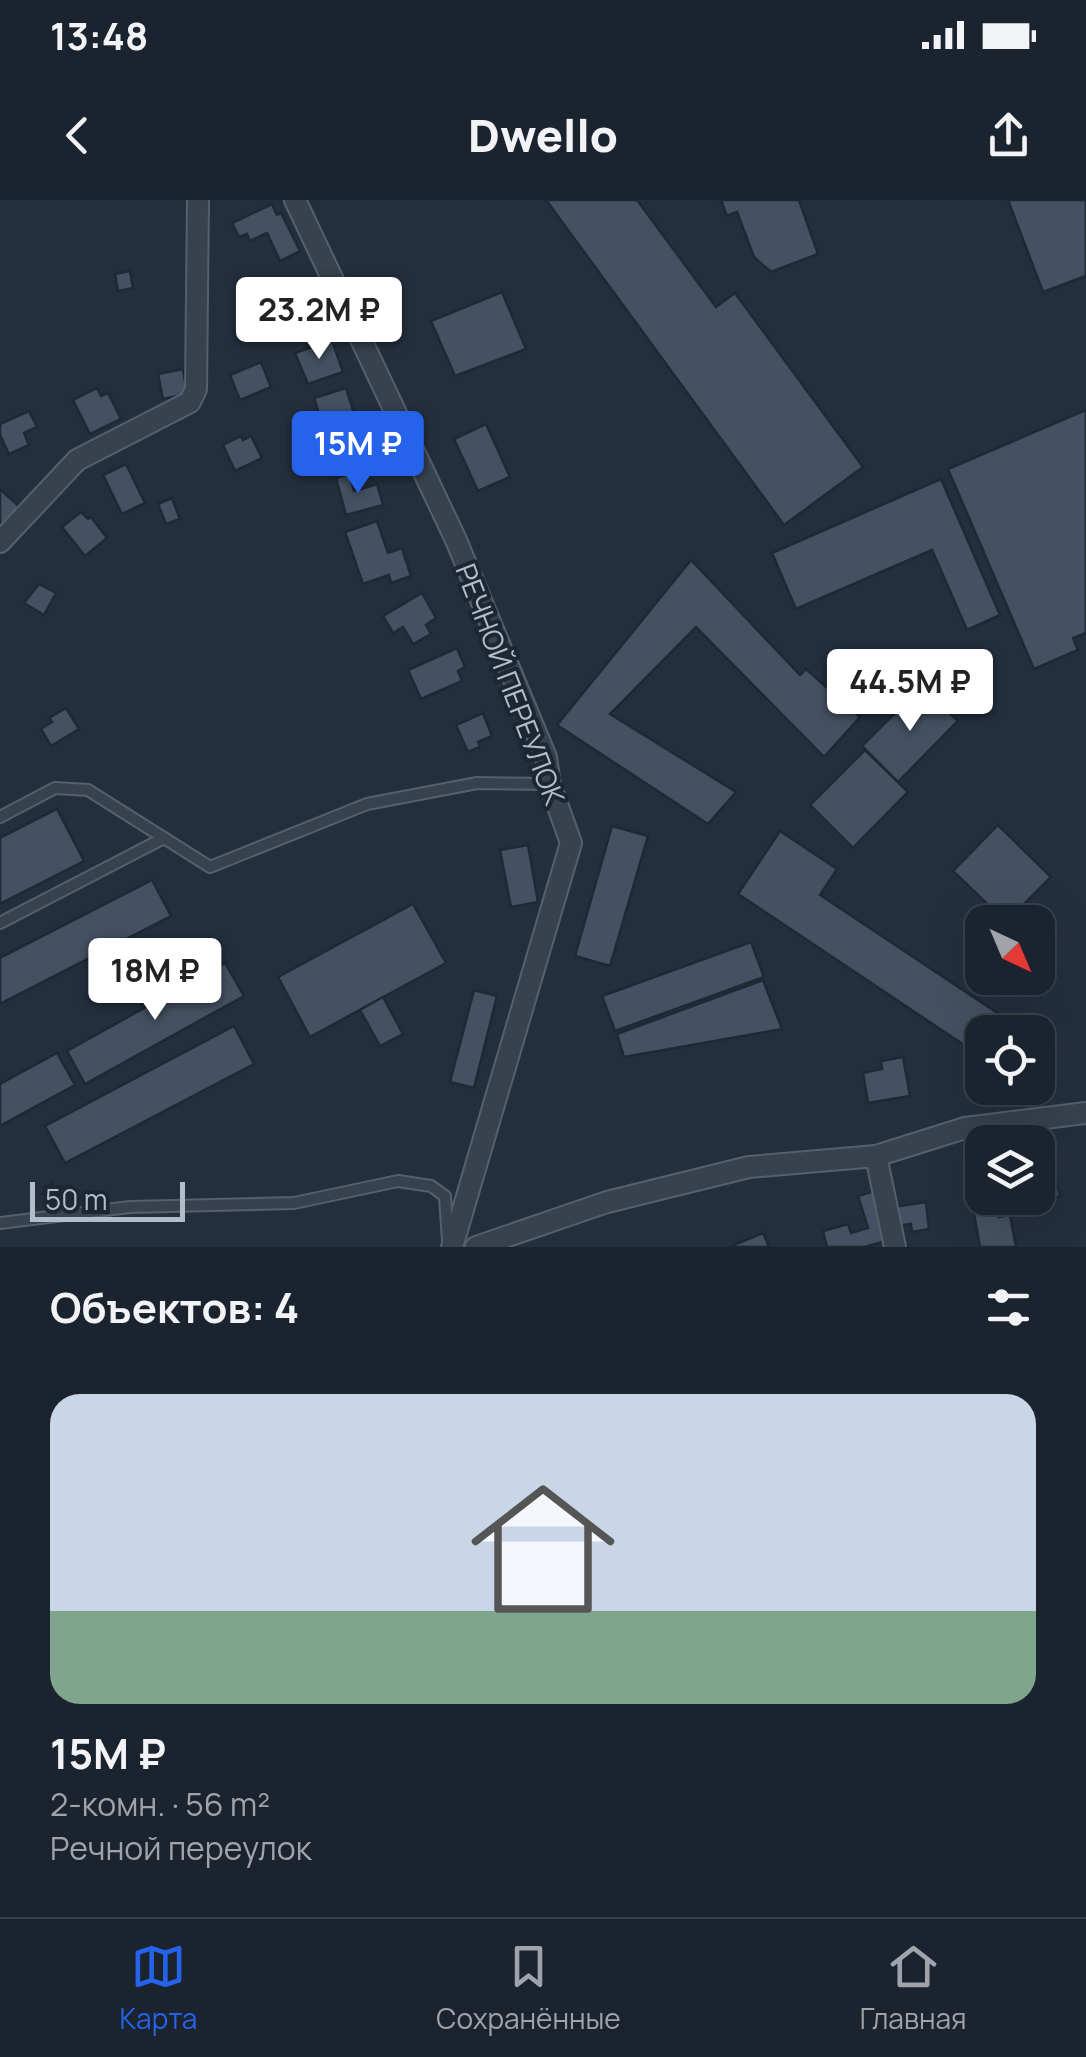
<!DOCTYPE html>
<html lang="ru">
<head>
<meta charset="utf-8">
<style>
	body { margin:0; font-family:Manrope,sans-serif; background:#242b36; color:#f1f3f6; height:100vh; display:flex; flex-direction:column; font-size:38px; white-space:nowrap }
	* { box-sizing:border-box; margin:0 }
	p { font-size:32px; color:#a0a4aa }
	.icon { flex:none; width:55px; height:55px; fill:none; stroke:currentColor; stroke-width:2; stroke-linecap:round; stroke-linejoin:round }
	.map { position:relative; height:1047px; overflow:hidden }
	.drawer { display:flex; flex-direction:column; background:#1b232e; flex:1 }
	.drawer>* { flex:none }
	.needle { width:65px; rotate:136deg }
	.tools { position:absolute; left:965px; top:705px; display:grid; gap:20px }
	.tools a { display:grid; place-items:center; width:90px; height:90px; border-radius:20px; background:#1b232e; box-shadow:0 10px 40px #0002,0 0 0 2px #39404a; font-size:50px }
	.scale { position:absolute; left:30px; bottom:25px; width:155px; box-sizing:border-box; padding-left:10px; border:5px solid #b4bcc9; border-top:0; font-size:28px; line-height:35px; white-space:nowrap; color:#b4bcc9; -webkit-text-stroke:8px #1d2633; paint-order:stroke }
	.price { position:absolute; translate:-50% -85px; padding:0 22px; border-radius:10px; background:#fff; color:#222; font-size:32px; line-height:65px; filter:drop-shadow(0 2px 5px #0008) }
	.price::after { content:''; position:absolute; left:50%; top:60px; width:30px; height:22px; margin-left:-15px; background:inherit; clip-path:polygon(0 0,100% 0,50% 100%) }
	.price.current { background:#2563eb; color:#fff }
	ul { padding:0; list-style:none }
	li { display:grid; align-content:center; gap:20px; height:530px; padding:0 50px }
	li span { display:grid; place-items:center; height:310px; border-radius:30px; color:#555 }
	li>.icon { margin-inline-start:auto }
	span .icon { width:180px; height:180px; fill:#fffc; stroke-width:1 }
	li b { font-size:42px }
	h2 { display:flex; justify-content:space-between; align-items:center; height:120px; padding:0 50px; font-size:42px }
	.status { display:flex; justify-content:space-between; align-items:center; height:70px; padding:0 50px; background:#1b232e; direction:ltr }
	.status svg { height:28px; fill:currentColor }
	header { display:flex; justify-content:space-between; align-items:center; height:130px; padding:0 50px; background:#1b232e; font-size:45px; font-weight:800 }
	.tab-bar { display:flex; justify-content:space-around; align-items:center; height:140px; border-top:2px solid #39404a; background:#1b232e; font-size:28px; color:#a0a4aa }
	.tab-bar a { display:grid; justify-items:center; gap:5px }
	.tab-bar .current { color:#2563eb }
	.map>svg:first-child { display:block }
	.building { fill:#455162; stroke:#1f2835; stroke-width:2.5 }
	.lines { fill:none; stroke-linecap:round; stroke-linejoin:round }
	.lane-casing { stroke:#565f6c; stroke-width:14 }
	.street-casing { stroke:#565f6c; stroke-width:24 }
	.lane { stroke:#38414e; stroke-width:10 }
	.street { stroke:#38414e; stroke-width:20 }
	.labels { text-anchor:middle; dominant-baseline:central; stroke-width:8; stroke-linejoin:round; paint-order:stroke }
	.street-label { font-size:28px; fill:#b4bcc9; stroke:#1d2633 }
</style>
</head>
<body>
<div class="status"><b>13:48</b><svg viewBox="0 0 49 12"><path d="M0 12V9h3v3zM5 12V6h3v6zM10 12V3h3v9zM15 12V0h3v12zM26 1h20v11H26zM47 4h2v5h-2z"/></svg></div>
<header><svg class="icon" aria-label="back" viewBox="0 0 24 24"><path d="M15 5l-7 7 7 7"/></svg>Dwello<svg class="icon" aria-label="share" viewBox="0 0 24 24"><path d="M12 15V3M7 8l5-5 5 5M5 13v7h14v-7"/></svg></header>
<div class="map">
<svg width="1086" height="1047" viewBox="0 0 1086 1047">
	<rect width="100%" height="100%" fill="#242f3e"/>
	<g class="building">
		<polygon points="546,0 637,0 716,107 735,93 863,267 784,325"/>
		<polygon points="721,0 799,0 818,54 771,72 754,57 737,12 727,16"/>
		<polygon points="1008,0 1086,0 1086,76 1043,92"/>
		<polygon points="272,4 277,15 281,13 300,51 280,61 267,33 250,41 247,34 239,37 232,23"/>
		<polygon points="130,71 133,88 118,91 115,74"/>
		<polygon points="306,81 319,111 272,127 262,103"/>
		<polygon points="502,92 526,149 455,176 431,121"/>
		<polygon points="332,140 343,172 308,184 295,153"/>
		<polygon points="261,162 271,187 240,200 230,175"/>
		<polygon points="183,169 187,194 163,199 158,174"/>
		<polygon points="97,188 101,196 108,193 121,219 90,234 73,200"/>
		<polygon points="346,188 355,216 330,225 329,221 322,223 314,198"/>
		<polygon points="1086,210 1086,433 1073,438 1078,450 1034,469 948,269"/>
		<polygon points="29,211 37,227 24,233 29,245 9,254 0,235 0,224"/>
		<polygon points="386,222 395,241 344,266 332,242 368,224 371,229"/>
		<polygon points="486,224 510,277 478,291 454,239"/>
		<polygon points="241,236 243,240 251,236 262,258 235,271 223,245"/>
		<polygon points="126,264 145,303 122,314 103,275"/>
		<polygon points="349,274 354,291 377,284 383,305 346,315 336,278"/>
		<polygon points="941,279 1000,415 967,430 932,350 796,409 772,353"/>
		<polygon points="1,290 22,309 0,339 0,291"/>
		<polygon points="172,298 180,319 166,324 158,304"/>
		<polygon points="81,312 88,319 91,317 107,338 85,356 62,327"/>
		<polygon points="377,321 388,353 402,348 411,376 391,383 389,375 363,384 345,332"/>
		<polygon points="691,360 800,475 806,469 860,517 824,557 696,427 610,514 736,592 708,624 557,525"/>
		<polygon points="39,384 56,393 44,415 24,403"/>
		<polygon points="422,393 436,418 426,425 431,434 413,444 403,427 393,433 383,416"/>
		<polygon points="457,448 465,467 458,471 462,481 421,499 408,470"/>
		<polygon points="922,486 958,521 898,582 862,546"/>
		<polygon points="66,508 79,529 51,546 41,529 52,522 49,518"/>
		<polygon points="483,513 492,536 478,542 480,547 468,552 456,525"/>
		<polygon points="865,550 908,592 853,648 810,605"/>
		<polygon points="57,609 84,661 0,704 0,638"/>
		<polygon points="998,625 1051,677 1006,722 953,671"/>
		<polygon points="612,626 648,636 610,766 575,756"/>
		<polygon points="780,631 837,669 820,695 1026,832 982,832 982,857 738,694"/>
		<polygon points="528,645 538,702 511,707 500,650"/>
		<polygon points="152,680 171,716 0,804 0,758"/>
		<polygon points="413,704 446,763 310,837 278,777"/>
		<polygon points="751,742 764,777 615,831 602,796"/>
		<polygon points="225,763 244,796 85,884 67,851"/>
		<polygon points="763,780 782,829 624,857 617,834"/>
		<polygon points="474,790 497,796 474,888 450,882"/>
		<polygon points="383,797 403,834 380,846 360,810"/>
		<polygon points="234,826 254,864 65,963 45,926"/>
		<polygon points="57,853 75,885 0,926 0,884"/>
		<polygon points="903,857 910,896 868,903 863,873 882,869 881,861"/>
		<polygon points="1053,967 1060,996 1037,1002 1038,971"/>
		<polygon points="982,988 982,998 1010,998 1011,1000 996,1003 999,1017 1010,1015 1016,1047 980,1047 970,991"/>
		<polygon points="875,991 889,1040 865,1047 827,1047 823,1031 848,1024 851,1033 868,1028 858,996"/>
		<polygon points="926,1002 929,1029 912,1032 911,1024 896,1026 894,1007"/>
		<polygon points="763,1033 769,1047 729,1047"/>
	</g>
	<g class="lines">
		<defs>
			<g id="lane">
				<polyline points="0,617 55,588 88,590 210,667 367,604 477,583 549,584"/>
				<polyline points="0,723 164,638"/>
				<polyline points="0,1023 130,1007 294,1003 398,981 431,986 445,996 448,1041"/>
			</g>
			<g id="street">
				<polyline points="295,0 456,340 546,557 550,584 571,643 452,1047"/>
				<polyline points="0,342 77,260 190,202 196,189 198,0"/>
				<polyline points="876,956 895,1047"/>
				<polyline points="476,1047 607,1002 749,967 876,956 965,928 1086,913"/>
			</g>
		</defs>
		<use href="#lane" class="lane-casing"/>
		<use href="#street" class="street-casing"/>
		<use href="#lane" class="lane"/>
		<use href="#street" class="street"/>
	</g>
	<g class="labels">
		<g class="street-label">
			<text transform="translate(511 484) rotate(69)">РЕЧНОЙ ПЕРЕУЛОК</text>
		</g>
	</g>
</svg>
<div class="tools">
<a><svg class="needle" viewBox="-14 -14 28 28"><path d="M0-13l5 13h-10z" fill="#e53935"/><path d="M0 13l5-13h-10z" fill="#a0a4aa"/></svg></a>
<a><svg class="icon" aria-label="locate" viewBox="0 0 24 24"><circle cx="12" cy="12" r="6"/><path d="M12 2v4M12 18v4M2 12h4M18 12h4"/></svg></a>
<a><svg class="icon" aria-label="layers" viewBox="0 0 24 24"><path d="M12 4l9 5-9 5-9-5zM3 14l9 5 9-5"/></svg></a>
</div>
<div class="scale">50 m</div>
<b class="price" style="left:319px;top:162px">23.2M ₽</b>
<b class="price current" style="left:358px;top:296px">15M ₽</b>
<b class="price" style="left:910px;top:534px">44.5M ₽</b>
<b class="price" style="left:155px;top:823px">18M ₽</b>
</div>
<section class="drawer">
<h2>Объектов: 4<svg class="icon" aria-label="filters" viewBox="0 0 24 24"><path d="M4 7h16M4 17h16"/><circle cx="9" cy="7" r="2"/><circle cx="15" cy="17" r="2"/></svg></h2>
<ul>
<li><span style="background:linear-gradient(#c9d6e8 70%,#7fa58c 0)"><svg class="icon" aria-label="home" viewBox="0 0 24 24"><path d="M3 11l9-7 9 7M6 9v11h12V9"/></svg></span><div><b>15M ₽</b><p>2-комн. · 56 m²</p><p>Речной переулок</p></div></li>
</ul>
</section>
<nav class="tab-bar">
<a class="current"><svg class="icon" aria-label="map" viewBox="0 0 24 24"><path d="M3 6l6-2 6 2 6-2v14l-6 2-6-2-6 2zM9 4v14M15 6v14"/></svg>Карта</a>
<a><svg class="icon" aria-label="saved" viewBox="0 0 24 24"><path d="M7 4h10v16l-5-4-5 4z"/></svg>Сохранённые</a>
<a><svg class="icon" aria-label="home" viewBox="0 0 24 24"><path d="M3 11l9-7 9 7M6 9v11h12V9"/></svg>Главная</a>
</nav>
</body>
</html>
